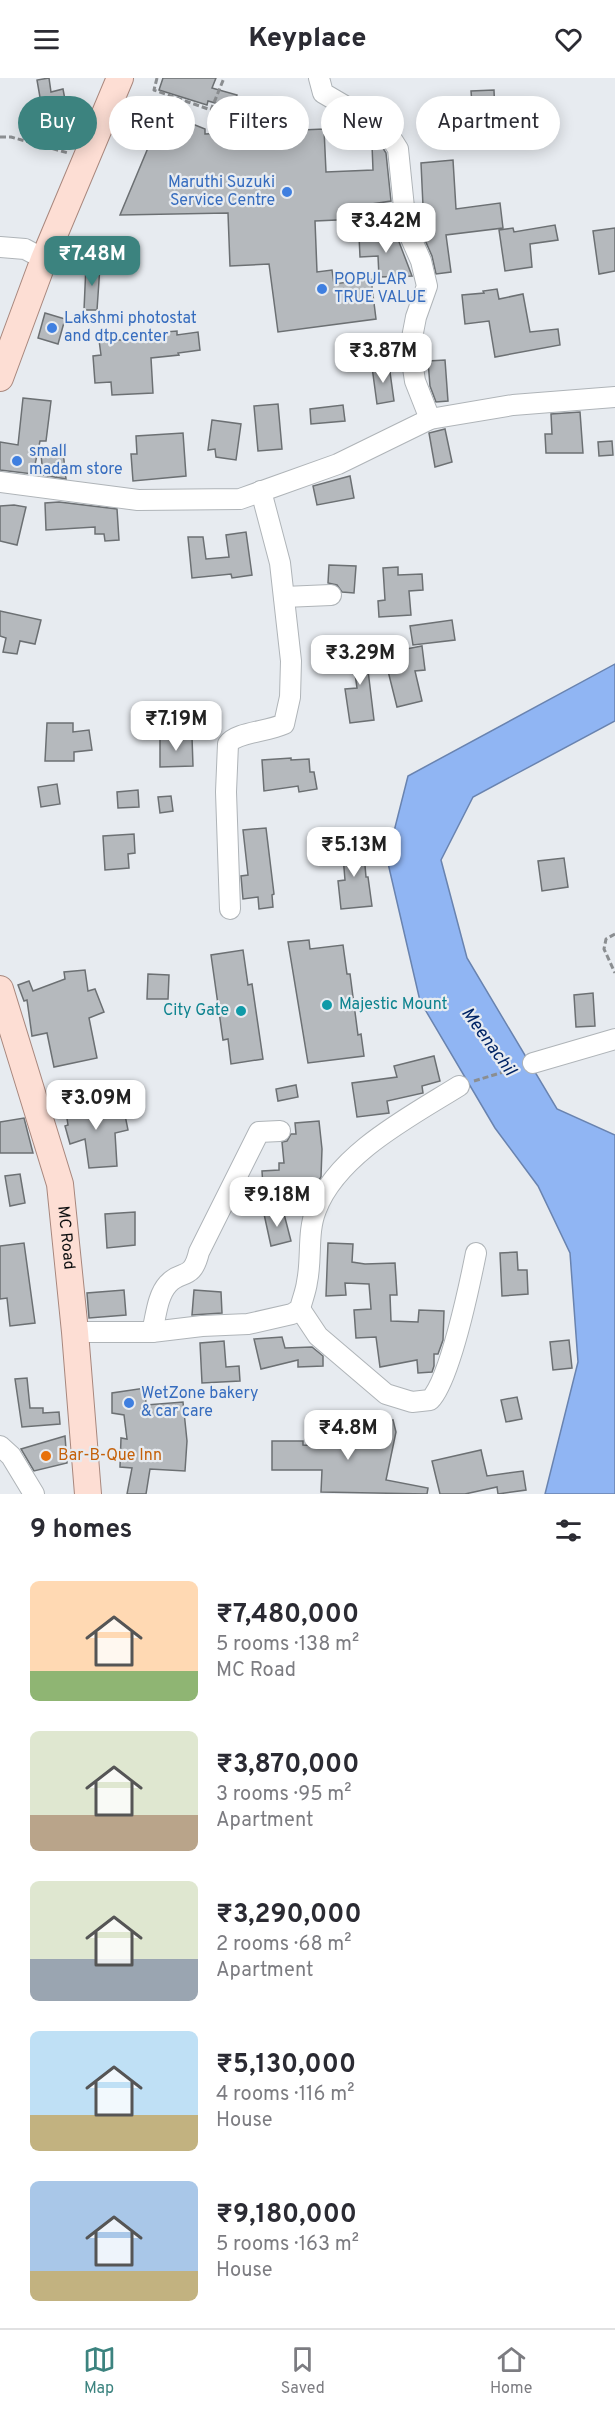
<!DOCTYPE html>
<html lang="en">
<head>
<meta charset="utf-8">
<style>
	body { margin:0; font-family:Overpass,sans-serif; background:#f7f7f7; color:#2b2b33; height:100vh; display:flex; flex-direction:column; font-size:22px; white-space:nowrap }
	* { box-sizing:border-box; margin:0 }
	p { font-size:20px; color:#7c7c81 }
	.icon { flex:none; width:33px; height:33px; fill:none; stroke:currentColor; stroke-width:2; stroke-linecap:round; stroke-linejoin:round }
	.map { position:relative; height:1416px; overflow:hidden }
	.sheet { display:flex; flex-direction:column; background:#fff; flex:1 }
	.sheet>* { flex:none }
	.top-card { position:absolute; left:18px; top:18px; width:579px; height:54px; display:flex; gap:12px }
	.price { position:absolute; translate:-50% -51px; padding:0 14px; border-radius:12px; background:#fff; color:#222; font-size:20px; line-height:39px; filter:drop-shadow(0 2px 3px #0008) }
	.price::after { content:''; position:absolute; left:50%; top:36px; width:18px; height:14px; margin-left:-9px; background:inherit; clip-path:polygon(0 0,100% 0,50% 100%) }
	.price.selected { background:#3c837f; color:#fff }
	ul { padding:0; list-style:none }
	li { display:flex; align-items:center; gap:18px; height:150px; padding:0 30px }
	li span { display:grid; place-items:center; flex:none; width:168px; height:120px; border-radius:9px; color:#555 }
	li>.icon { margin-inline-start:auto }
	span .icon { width:72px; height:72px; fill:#fffc; stroke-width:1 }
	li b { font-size:26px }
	h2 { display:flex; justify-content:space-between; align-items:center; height:72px; padding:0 30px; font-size:26px }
	.tag { padding:0 21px; border-radius:27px; background:#fff; box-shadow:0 3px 15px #0003; font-size:21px; line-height:54px }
	.tag.selected { background:#3c837f; color:#fff }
	header { display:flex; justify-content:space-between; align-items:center; height:78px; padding:0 30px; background:#fff; font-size:27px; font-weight:800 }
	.tabs { display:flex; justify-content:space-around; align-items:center; height:84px; border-top:2px solid #e1e1e2; background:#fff; font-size:16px; color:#7c7c81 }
	.tabs a { display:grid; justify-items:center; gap:3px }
	.tabs .selected { color:#3c837f }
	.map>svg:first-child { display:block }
	.water { fill:#90b5f3; stroke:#6983af; stroke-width:1.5 }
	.building { fill:#b5b9bd; stroke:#6c7073; stroke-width:1.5 }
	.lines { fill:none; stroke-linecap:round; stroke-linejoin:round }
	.minor-casing { stroke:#afb4b8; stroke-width:22 }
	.major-casing { stroke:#a8877d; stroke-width:28 }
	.path { stroke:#8b8e91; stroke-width:3; stroke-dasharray:6 3; stroke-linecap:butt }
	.minor { stroke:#fff; stroke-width:20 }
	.major { stroke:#fdded4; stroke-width:26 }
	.shop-dot { fill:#3f7fe0; stroke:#e7ebf0; stroke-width:2 }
	.culture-dot { fill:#0f9aa8; stroke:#e7ebf0; stroke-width:2 }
	.food-dot { fill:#e8710a; stroke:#e7ebf0; stroke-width:2 }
	.labels { text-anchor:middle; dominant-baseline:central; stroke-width:4.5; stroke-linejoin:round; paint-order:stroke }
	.shop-label { font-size:16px; fill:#366cbe; stroke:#e7ebf0; text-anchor:start }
	.culture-label { font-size:16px; fill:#0d838f; stroke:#e7ebf0; text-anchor:start }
	.street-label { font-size:16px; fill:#0d0f10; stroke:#e7ebf0 }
	.food-label { font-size:16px; fill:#c56008; stroke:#e7ebf0; text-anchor:start }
	.water-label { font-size:18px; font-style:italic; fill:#002465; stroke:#e7ebf0 }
</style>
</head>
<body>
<header><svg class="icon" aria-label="menu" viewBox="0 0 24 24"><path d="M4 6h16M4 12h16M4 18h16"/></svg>Keyplace<svg class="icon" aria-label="heart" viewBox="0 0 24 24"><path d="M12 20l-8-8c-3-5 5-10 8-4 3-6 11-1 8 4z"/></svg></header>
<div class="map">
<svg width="615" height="1416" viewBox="0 0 615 1416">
	<rect width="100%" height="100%" fill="#e7ebf0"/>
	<polygon class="water" points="615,586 615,643 473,719 441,782 467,880 557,1031 615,1057 615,1416 545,1416 578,1284 570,1175 538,1108 495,1050 420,923 387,781 408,698"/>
	<g class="building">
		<polygon points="49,0 51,14 63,11 66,27 42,31 37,2"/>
		<polygon points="163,0 216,0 212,10 237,17 233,30 208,23 207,27 159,12"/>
		<polygon points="494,12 495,38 473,39 471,13"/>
		<polygon points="163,34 205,51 205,56 324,51 326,94 373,92 372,67 381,67 386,75 391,123 359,128 359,141 315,143 317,194 332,192 334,206 371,201 376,241 278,254 269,186 230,188 228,135 120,137"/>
		<polygon points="453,82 456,131 500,125 503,150 446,157 451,194 436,196 432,178 418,146 416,129 423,128 421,85"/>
		<polygon points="555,147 558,162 530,166 532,189 505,193 499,152 513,150 514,154"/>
		<polygon points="615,150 615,193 599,196 593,153"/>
		<polygon points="396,156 412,198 379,199 378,178 360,179 359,158"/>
		<polygon points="86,187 100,188 97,232 84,232"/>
		<polygon points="497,211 499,221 523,216 530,254 558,251 560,267 495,279 489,243 465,246 462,217 484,215 483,213"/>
		<polygon points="45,235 65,241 58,266 38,260"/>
		<polygon points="177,253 177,257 198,254 200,272 178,275 179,277 151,280 153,315 112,317 111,304 95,305 93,278 101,277 99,262 154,262 153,255"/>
		<polygon points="445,282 448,323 436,324 430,308 428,283"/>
		<polygon points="389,287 394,323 377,326 372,289"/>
		<polygon points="23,320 51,323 46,363 40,363 33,396 0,392 0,364 18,367"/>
		<polygon points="278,326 282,371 258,373 254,328"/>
		<polygon points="343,327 345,343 311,346 310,331"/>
		<polygon points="580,334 583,375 546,375 545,356 552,356 551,336"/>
		<polygon points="212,342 241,346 236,382 216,379 215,371 208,372"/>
		<polygon points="445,351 452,384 435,389 429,355"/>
		<polygon points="183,355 186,398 133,403 131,376 137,376 136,358"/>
		<polygon points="612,363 613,377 599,378 598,364"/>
		<polygon points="63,373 66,401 43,397 41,376"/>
		<polygon points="350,398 354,420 317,427 313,408"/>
		<polygon points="59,424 117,431 119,462 105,463 104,456 95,456 95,449 46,452 45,425"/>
		<polygon points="14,427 26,429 17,467 0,463 0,428"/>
		<polygon points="246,454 252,497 232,500 231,496 192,500 188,459 203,459 206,481 229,479 226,457"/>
		<polygon points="329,487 356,488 354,515 342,514 337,507 328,505"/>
		<polygon points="398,489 398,497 422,496 423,512 409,513 411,537 379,539 378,523 385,522 383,490"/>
		<polygon points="0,533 41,542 35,566 20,563 17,576 3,574 6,560 0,558"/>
		<polygon points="452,542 455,562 413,567 410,548"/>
		<polygon points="364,559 374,642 350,645 345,611 357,610 350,561"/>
		<polygon points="422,568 425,592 415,593 422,623 397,629 385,581 407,579 406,571"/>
		<polygon points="47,645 73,645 73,654 89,652 92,672 74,674 74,683 45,683"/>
		<polygon points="192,659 193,688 160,689 160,660"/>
		<polygon points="291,680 291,682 309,681 310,694 314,694 317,711 299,714 298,708 264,713 262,682"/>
		<polygon points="57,706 60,726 41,729 38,709"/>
		<polygon points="138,712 139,729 118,730 117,714"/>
		<polygon points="171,718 173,733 160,735 158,719"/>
		<polygon points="266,750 274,816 272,817 273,829 259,831 258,819 243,821 241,798 248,797 243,752"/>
		<polygon points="134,756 135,775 128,776 129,790 105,792 103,758"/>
		<polygon points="363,764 366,799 368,799 372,828 341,831 338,803 345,802 342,766"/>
		<polygon points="564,780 568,809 542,813 538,783"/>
		<polygon points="309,862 310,871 343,867 347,896 350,896 358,957 361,956 364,978 308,985 288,864"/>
		<polygon points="243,872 248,907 252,906 263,981 231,986 228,961 223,962 211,877"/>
		<polygon points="85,892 88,913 95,911 104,934 89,940 97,980 54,989 47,955 32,958 27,922 24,923 18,907 29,903 33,913 65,901 64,894"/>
		<polygon points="148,896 169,897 168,921 147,921"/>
		<polygon points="593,915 595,948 576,949 574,917"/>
		<polygon points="434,978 440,1003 422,1008 423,1015 387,1023 389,1035 357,1039 352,1005 397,999 394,988"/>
		<polygon points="296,1007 298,1019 278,1023 276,1011"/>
		<polygon points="110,1021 114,1039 125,1037 128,1052 115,1055 117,1088 89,1090 85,1061 70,1066 65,1048 68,1047 65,1028"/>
		<polygon points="24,1040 33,1075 0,1075 0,1044"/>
		<polygon points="319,1043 322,1071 321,1099 314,1110 263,1109 262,1093 279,1092 279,1085 284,1085 282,1064 287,1063 291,1056 296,1056 295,1045"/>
		<polygon points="20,1096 25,1125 10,1128 5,1098"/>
		<polygon points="283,1132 291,1163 271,1168 264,1136"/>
		<polygon points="135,1134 135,1167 107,1170 105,1136"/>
		<polygon points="24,1165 35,1245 10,1248 7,1220 0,1221 0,1168"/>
		<polygon points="328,1165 353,1166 352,1184 365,1186 395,1185 397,1217 390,1217 391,1243 418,1244 419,1232 444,1233 443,1262 438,1276 434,1276 434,1288 432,1294 418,1295 417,1282 380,1289 376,1259 356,1260 354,1232 371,1231 369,1206 345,1205 346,1217 326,1218"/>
		<polygon points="517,1174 518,1192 527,1192 528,1216 502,1218 500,1175"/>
		<polygon points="124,1212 126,1237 89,1240 87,1215"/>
		<polygon points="194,1212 221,1214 222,1235 192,1237"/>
		<polygon points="282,1259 285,1270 312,1269 323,1278 323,1288 298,1289 298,1282 261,1291 254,1261"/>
		<polygon points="569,1262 572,1290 553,1292 550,1264"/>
		<polygon points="224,1263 226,1289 239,1288 240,1303 202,1305 200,1265"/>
		<polygon points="27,1300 30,1330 43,1330 43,1335 59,1334 60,1346 22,1349 15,1301"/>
		<polygon points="145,1310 146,1327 183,1324 187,1363 185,1393 150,1391 146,1416 127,1416 132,1390 120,1389 121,1360 127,1361 124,1337 112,1335 112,1315"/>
		<polygon points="517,1319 522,1341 506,1344 501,1322"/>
		<polygon points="352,1342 374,1346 393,1342 396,1354 386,1402 428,1410 427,1416 321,1414 322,1392 272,1392 272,1363 303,1363 303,1367 346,1369"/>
		<polygon points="65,1358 67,1385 34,1393 21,1371"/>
		<polygon points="481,1372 487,1398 523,1393 526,1412 498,1416 497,1409 465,1416 440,1416 432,1383"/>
	</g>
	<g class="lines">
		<defs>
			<g id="minor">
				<polyline points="319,0 323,15 386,52 398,71 406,149 421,183 427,208 416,239 410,270 415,303 430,341"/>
				<polyline points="0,169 25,171 44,181"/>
				<polyline points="0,404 138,422 240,421 338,386 430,341 513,327 615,319"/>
				<polyline points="284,519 331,517"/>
				<path d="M230,831L226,714L228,666C236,654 267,654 284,646L290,619L291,583L280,485L261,413"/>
				<polyline points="533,985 615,961"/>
				<path d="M300,1231L318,1258L386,1316L412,1324L430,1322C450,1302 470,1205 476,1175"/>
				<path d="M75,1254H152L202,1248L248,1246L292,1236L300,1231C302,1222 306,1213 307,1204C312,1181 307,1154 316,1132C337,1076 411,1038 459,1008"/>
				<path d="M152,1254C156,1239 157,1218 168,1206C181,1191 192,1204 199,1174L259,1054L280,1053"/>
				<polyline points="0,1368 11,1378 34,1416"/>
			</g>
			<g id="major">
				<polyline points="0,300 44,181 120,0"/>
				<path id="s1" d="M0,911L60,1106L75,1254L88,1416"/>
			</g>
		</defs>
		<use href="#minor" class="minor-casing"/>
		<use href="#major" class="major-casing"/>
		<g class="path">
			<polyline points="157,0 154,12 211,32 224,0"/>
			<polyline points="0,59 11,59 68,75"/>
			<polyline points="615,856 606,861 604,871 615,895"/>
			<polyline points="474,1003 517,990"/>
		</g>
		<use href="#minor" class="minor"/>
		<use href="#major" class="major"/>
	</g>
	<g class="shop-dot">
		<circle cx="287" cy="114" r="6"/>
		<circle cx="322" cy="211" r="6"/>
		<circle cx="52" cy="250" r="6"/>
		<circle cx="17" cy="383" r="6"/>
		<circle cx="129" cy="1325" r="6"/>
	</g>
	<g class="culture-dot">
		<circle cx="327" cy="927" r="6"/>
		<circle cx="241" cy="933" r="6"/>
	</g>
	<circle class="food-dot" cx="46" cy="1378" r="6"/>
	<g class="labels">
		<g class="shop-label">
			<text x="275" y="105" text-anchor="end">Maruthi Suzuki<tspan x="275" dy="18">Service Centre</tspan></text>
			<text x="334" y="202">POPULAR<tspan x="334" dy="18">TRUE VALUE</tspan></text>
			<text x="64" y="241">Lakshmi photostat<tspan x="64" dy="18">and dtp center</tspan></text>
			<text x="29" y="374">small<tspan x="29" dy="18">madam store</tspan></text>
			<text x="141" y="1316">WetZone bakery<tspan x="141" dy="18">&amp; car care</tspan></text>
		</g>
		<g class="culture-label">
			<text x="339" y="927">Majestic Mount</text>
			<text x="229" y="933" text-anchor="end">City Gate</text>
		</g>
		<g class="street-label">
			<text stroke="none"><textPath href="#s1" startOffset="258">MC Road</textPath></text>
		</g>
		<g class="food-label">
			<text x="58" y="1378">Bar-B-Que Inn</text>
		</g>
		<g class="water-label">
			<text transform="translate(488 964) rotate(54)">Meenachil</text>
		</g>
	</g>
</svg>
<b class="price" style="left:386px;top:176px">₹3.42M</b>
<b class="price selected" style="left:92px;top:209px">₹7.48M</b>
<b class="price" style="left:383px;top:306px">₹3.87M</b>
<b class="price" style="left:360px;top:608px">₹3.29M</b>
<b class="price" style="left:176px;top:674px">₹7.19M</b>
<b class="price" style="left:354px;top:800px">₹5.13M</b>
<b class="price" style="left:96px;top:1053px">₹3.09M</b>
<b class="price" style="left:277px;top:1150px">₹9.18M</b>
<b class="price" style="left:348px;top:1383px">₹4.8M</b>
<div class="top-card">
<a class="tag selected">Buy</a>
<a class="tag">Rent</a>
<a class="tag">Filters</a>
<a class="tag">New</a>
<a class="tag">Apartment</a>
</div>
</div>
<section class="sheet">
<h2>9 homes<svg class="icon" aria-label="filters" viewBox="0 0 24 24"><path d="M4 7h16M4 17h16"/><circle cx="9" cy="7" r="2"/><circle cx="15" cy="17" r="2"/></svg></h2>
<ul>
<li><span style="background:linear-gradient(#ffd9b3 75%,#8fb573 0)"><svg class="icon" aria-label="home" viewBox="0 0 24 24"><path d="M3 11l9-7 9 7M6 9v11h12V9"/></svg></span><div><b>₹7,480,000</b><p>5 rooms · 138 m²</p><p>MC Road</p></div></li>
<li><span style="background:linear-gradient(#dfe7d0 70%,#b9a48a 0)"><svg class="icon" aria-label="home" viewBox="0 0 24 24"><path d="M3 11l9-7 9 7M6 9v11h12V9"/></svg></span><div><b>₹3,870,000</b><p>3 rooms · 95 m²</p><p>Apartment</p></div></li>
<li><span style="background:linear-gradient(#dfe7d0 65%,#9aa5b1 0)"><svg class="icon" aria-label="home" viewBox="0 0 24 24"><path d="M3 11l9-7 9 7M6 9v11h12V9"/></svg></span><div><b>₹3,290,000</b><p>2 rooms · 68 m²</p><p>Apartment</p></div></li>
<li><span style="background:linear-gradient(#bfe0f5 70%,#c2b280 0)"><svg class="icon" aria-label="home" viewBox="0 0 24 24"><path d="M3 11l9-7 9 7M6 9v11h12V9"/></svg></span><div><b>₹5,130,000</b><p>4 rooms · 116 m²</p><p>House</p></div></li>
<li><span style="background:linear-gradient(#a9c7e8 75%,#c2b280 0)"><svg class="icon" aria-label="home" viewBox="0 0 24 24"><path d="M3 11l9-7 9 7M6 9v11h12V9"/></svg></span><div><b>₹9,180,000</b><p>5 rooms · 163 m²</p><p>House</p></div></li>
</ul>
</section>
<nav class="tabs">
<a class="selected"><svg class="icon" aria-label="map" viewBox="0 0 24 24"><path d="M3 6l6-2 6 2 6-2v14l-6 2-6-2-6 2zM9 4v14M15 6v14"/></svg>Map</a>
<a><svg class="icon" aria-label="saved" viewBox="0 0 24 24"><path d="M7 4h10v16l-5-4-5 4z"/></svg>Saved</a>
<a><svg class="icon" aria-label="home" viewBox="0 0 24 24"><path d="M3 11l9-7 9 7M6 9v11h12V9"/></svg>Home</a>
</nav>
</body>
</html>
